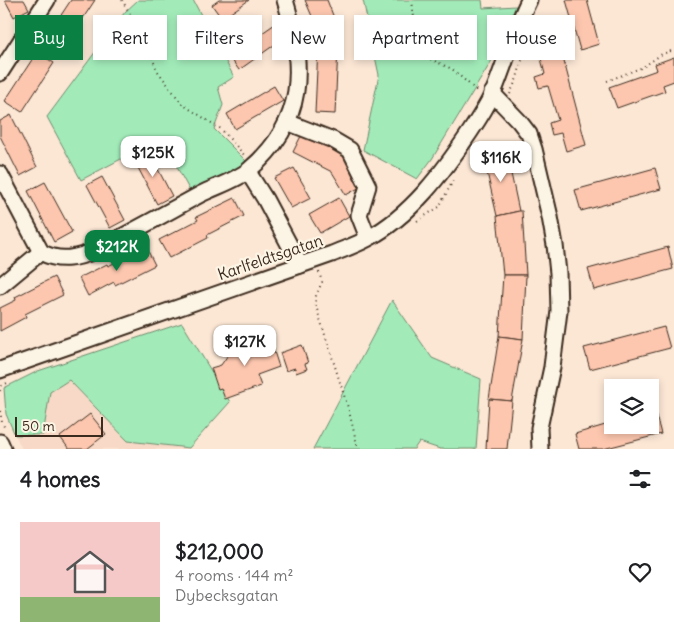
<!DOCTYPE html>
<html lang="en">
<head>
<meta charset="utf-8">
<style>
	body { margin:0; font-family:Delius,sans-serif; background:#f6f6f6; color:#202124; height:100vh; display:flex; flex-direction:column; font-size:19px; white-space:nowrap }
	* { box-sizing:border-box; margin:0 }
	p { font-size:16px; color:#757577 }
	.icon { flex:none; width:28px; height:28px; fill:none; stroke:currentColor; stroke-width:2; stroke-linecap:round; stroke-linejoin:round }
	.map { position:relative; height:449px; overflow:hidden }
	.details { display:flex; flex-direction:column; background:#fff; flex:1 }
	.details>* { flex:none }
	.guide { position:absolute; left:15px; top:15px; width:645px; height:45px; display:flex; gap:10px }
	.tools { position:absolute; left:604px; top:379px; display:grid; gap:10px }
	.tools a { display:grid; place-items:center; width:55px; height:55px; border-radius:0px; background:#fff; box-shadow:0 2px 8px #0003; font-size:25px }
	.scale { position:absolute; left:15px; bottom:12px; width:88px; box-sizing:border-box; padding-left:5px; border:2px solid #3b2a1e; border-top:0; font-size:14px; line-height:18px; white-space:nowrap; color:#3b2a1e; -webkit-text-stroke:4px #fcf5e5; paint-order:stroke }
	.price { position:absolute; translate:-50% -42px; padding:0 11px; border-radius:10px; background:#fff; color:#222; font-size:16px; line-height:32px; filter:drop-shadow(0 1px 2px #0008) }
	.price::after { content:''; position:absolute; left:50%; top:30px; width:15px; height:11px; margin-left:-8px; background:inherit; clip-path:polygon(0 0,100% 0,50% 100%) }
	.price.current { background:#0b8043; color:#fff }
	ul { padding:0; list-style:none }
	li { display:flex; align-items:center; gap:15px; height:125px; padding:0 20px }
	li+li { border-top:1px solid #e0e0e0 }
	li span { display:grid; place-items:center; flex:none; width:140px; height:100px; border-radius:0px; color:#555 }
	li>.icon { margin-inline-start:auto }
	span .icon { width:60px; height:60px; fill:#fffc; stroke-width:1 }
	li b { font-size:21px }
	h2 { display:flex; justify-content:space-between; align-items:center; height:60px; padding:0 20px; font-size:21px }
	.chip { padding:0 18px; border-radius:0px; background:#fff; box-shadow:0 2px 8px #0003; font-size:18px; line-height:45px }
	.chip.current { background:#0b8043; color:#fff }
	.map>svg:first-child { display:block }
	.built { fill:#f8d9c7 }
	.green { fill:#a2ebb9; stroke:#6e8a6c }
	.building { fill:#fdc7af; stroke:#3b2a1e }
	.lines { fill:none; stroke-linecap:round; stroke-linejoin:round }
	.minor-casing { stroke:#3b2a1e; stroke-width:19 }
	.path { stroke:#3b2a1e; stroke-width:2; stroke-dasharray:1 4; stroke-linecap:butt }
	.minor { stroke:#fcf5e5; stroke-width:15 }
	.labels { text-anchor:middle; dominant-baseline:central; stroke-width:4.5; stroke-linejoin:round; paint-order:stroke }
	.street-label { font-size:16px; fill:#3b2a1e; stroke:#fcf5e5 }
</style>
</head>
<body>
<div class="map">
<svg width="674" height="449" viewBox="0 0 674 449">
	<rect width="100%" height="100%" fill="#fce7d5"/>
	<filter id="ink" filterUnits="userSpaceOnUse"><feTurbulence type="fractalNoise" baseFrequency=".02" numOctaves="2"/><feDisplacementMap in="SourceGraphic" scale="10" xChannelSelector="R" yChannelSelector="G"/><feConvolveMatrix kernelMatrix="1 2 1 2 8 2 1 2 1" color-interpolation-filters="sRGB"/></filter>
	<g filter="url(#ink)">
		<polygon class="built" points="69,380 128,441 191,449 22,449 15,435 43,435 50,392"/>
		<g class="green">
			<polygon points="138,0 193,0 234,77 218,87 223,105 214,129 247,162 191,193 161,138 81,180 47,117 125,12"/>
			<polygon points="363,0 482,0 483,8 516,6 491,62 432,159 417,179 363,150 379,75"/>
			<polygon points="392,300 432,358 481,379 476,449 440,449 419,442 414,449 313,449"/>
			<polygon points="182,323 230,402 189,448 128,441 69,380 50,392 43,435 15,435 6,414 4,388 38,371"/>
		</g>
		<g class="building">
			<polygon points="5,0 24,0 29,9 14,17"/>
			<polygon points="71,0 95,0 61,52 44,41"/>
			<polygon points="219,0 249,0 222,19 212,5"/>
			<polygon points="305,0 327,0 336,23 318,30"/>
			<polygon points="566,0 587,0 599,44 580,50"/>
			<polygon points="275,24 284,38 239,70 229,56"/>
			<polygon points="318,47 338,47 335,114 315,113"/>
			<polygon points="561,50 586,145 566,151 561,133 552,135 549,123 558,120 548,86 539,88 536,77 545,74 540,55"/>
			<polygon points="37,52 54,63 22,112 5,101"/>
			<polygon points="674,57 674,81 663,85 665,91 617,108 609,87 657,70 655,64"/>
			<polygon points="274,86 283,101 235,129 227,114"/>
			<polygon points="11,115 37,167 20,176 0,136 0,121"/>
			<polygon points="303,132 348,155 364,185 346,195 332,172 293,152"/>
			<polygon points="506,150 519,211 497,216 483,155"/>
			<polygon points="149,152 172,196 157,204 134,160"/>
			<polygon points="294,168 311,198 291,208 274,178"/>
			<polygon points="655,168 661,189 581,211 575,190"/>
			<polygon points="102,177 125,220 110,228 87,185"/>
			<polygon points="45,182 72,232 54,242 28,191"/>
			<polygon points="235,198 244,216 207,235 208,238 169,258 159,240 198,220 196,217"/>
			<polygon points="339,198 349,216 320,233 309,215"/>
			<polygon points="519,211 522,211 526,275 503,275 497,216"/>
			<polygon points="146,247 155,265 115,285 114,282 88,296 79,278 107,264 108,266"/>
			<polygon points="668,247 673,269 594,290 588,269"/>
			<polygon points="503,275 526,275 523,339 499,336"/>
			<polygon points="54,277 63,295 25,314 26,317 0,331 0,308 16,300 15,297"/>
			<polygon points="664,327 670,348 590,369 584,348"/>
			<polygon points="269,336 279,367 257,375 261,386 225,399 221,388 218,389 211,368 221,365 230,352 239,348 238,346"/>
			<polygon points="499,336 523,339 512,401 489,399"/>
			<polygon points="302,345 308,363 305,364 307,369 296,373 295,368 286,371 280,353"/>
			<polygon points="489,399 512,401 507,449 486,449"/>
			<polygon points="655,412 661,434 603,449 579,449 575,434 612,423 612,425 650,425 650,413"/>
			<polygon points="90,414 106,434 87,449 69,449 60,437"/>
		</g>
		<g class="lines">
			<defs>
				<g id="minor">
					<polyline points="0,73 47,0"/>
					<polyline points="492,93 519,121 529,134 534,149 550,217 555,245 558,273 559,311 552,367 539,428 540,449"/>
					<polyline points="287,122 333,140 350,150 368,186 359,215 368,238"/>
					<polyline points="248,172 265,199 300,265"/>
					<path d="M0,174L41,252C60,263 78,258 97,250C132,232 166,213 201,194C215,187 237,180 249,170C306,122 305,66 285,0"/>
					<polyline points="0,286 41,252"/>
					<path d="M0,370L332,254C344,249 356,245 367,239C411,216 443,172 470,132C478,120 487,106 493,93C506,62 514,30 529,0"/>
					<polyline points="0,442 3,449"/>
				</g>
			</defs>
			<use href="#minor" class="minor-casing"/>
			<g class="path">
				<polyline points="122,0 146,42 157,70 182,104 221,129 245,156"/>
				<polyline points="412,0 417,44 426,57 452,69 478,92"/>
				<polyline points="607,81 643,67 662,54 674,50"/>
				<polyline points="510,94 517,78 526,46"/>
				<polyline points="417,221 439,207 454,179"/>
				<polyline points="319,272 322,282 316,296 315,303 349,411 358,449"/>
				<polyline points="0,391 2,386 9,382"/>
				<polyline points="0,411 2,422 5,429"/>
			</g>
			<use href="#minor" class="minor"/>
		</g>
	</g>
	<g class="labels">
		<g class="street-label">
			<text transform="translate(270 257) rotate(-19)">Karlfeldtsgatan</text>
		</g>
	</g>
</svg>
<div class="tools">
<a><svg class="icon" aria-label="layers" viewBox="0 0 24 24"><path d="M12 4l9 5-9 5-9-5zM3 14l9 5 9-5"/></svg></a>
</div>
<div class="scale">50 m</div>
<b class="price" style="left:153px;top:178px">$125K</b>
<b class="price" style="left:501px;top:183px">$116K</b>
<b class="price current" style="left:117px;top:272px">$212K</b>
<b class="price" style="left:245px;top:367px">$127K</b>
<div class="guide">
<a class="chip current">Buy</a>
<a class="chip">Rent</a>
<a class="chip">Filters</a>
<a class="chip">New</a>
<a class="chip">Apartment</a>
<a class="chip">House</a>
</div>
</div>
<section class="details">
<h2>4 homes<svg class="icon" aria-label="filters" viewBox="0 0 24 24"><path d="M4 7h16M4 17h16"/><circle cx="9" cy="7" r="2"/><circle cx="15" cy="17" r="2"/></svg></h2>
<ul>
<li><span style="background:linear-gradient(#f6c9c9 75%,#8fb573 0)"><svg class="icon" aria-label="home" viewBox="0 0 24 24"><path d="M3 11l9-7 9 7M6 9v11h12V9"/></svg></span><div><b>$212,000</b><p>4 rooms · 144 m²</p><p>Dybecksgatan</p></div><svg class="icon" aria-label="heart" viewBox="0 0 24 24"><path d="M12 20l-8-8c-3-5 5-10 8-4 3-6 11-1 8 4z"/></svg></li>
</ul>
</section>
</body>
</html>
